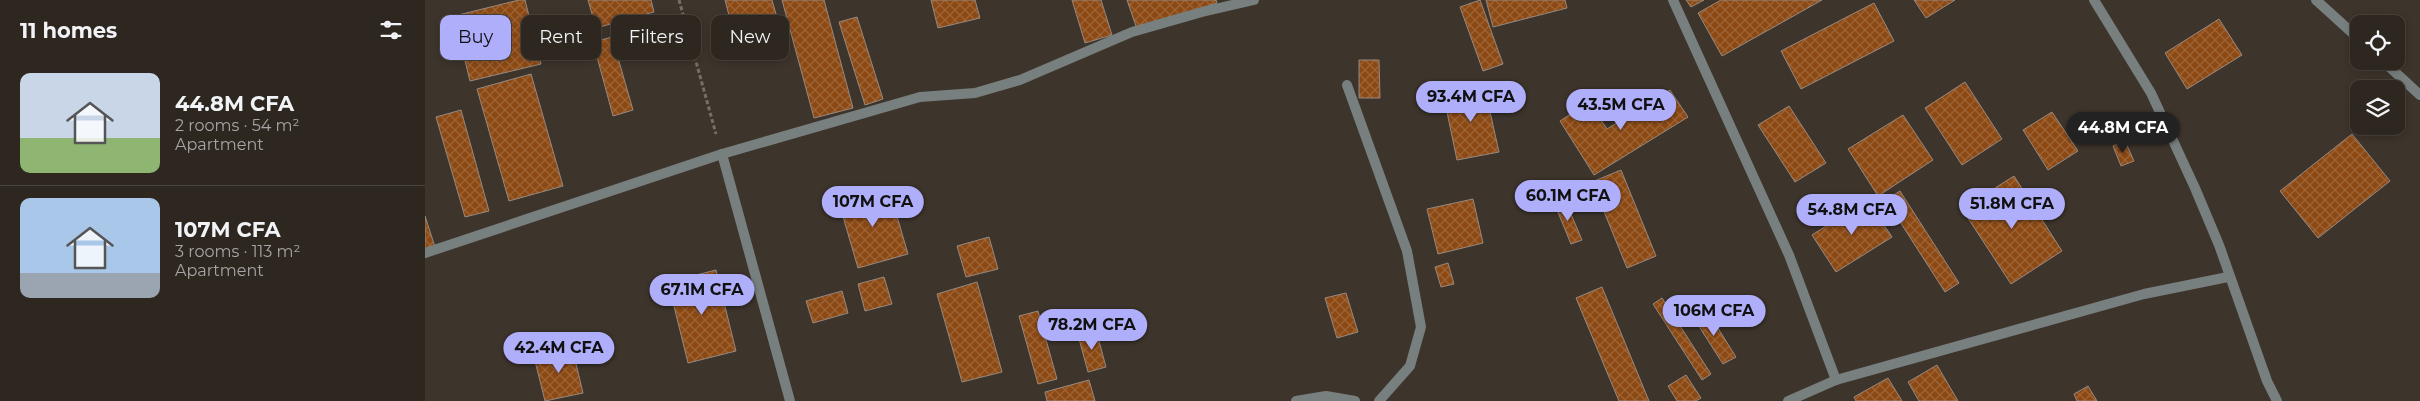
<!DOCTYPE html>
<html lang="en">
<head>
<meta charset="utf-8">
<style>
	body { margin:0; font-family:Montserrat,sans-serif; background:#3a332d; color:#f1f3f6; height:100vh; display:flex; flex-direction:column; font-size:19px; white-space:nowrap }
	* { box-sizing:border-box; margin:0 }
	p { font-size:16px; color:#a7a5a5 }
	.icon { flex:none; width:28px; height:28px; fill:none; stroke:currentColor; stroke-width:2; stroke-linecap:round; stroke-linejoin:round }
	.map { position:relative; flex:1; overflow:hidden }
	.sheet { display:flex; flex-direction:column; background:#2e2720; width:425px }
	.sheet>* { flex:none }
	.top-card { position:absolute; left:15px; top:15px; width:475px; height:45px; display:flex; gap:10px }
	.buttons { position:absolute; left:1925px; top:15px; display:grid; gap:10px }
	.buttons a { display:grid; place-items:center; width:55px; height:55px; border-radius:10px; background:#2e2720; box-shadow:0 2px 8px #0003,0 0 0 1px #49443e; font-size:25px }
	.price { position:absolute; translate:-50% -42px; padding:0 11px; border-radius:18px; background:#afaefa; color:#111; font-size:16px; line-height:32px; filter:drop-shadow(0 1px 2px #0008) }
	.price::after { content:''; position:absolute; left:50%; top:30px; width:15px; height:11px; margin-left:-8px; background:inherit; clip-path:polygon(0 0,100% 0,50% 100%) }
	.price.selected { background:#222; color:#fff }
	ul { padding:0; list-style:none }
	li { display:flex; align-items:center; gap:15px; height:125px; padding:0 20px }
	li+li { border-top:1px solid #49443e }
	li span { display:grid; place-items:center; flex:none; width:140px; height:100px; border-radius:10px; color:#555 }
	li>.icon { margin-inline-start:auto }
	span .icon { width:60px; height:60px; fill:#fffc; stroke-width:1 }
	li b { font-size:21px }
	h2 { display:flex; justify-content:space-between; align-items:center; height:60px; padding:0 20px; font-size:21px }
	.chip { padding:0 18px; border-radius:10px; background:#2e2720; box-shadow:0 2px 8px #0003,0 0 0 1px #49443e; font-size:18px; line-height:45px }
	.chip.selected { background:#afaefa; color:#111 }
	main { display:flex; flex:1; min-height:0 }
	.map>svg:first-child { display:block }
	.building { fill:url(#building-cross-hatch); stroke:#968981 }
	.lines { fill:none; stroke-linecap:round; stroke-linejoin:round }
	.path { stroke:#776f67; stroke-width:3; stroke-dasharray:4 2.5; stroke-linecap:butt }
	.street { stroke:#777f7f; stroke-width:10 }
</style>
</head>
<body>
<main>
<section class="sheet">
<h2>11 homes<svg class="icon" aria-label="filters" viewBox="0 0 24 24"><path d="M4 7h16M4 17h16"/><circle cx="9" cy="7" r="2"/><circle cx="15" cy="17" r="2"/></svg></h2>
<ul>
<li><span style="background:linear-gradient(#c9d6e8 65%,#8fb573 0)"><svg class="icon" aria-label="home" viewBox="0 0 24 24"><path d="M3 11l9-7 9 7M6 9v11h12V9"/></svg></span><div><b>44.8M CFA</b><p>2 rooms · 54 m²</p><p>Apartment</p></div></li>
<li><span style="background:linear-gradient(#a9c7e8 75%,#9aa5b1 0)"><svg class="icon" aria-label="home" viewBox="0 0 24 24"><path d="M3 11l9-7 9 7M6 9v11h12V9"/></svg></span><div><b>107M CFA</b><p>3 rooms · 113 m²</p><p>Apartment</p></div></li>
</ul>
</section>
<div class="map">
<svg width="1995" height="401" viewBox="0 0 1995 401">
	<defs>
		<pattern id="building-cross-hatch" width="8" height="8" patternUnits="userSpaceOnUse" patternTransform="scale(1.25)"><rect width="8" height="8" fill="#8c4914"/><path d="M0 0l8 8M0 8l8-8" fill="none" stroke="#9d6436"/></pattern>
	</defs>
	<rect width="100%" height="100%" fill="#3d342b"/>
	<g class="building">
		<polygon points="94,0 100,0 116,64 45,81 29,16"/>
		<polygon points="163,0 226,0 229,12 171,28"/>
		<polygon points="300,0 347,0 359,42 314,54"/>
		<polygon points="357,0 399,0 428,108 389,118"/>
		<polygon points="506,0 550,0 555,18 513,28"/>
		<polygon points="647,0 676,0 687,35 660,43"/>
		<polygon points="702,0 791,0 792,3 712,29"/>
		<polygon points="1055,0 1078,64 1058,71 1035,7"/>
		<polygon points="1061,0 1140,0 1142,8 1068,27"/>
		<polygon points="1261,0 1279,0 1266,7"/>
		<polygon points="1296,0 1397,0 1297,56 1273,13"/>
		<polygon points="1489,0 1530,0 1501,18"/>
		<polygon points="1449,3 1469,41 1376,89 1356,51"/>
		<polygon points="432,17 458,99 440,105 414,22"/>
		<polygon points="1794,19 1817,55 1762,89 1740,53"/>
		<polygon points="187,37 208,110 188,116 168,42"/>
		<polygon points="934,60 954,60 955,98 934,98"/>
		<polygon points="106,74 138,186 84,201 52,89"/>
		<polygon points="1540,82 1577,139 1537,165 1500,108"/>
		<polygon points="1059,85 1074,152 1032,160 1018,93"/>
		<polygon points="1245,90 1263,117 1169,175 1135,121 1164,102 1182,129"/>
		<polygon points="1364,106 1401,163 1370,182 1333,125"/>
		<polygon points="36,110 64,211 40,217 11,117"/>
		<polygon points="1627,112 1653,151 1623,170 1598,130"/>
		<polygon points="1478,115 1508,160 1453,196 1423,149"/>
		<polygon points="1927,134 1965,181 1893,238 1855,191"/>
		<polygon points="1700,141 1709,161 1696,166 1688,146"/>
		<polygon points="1196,170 1231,256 1202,268 1167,182"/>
		<polygon points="1589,176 1637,251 1586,284 1537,209"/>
		<polygon points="464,189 483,254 433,268 414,203"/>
		<polygon points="1475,191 1534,283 1520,292 1461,200"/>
		<polygon points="1048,199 1058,243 1013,254 1002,209"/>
		<polygon points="1140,200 1157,240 1146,244 1130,205"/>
		<polygon points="1442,200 1467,237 1411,272 1387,235"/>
		<polygon points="0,216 11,250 0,253"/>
		<polygon points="564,237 573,269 541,277 532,246"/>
		<polygon points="1023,263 1029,284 1016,287 1010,267"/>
		<polygon points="291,270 311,351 263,363 243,282"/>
		<polygon points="459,277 467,304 440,311 433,284"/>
		<polygon points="552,282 577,372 537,382 512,294"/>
		<polygon points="1177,287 1224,401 1194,401 1151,298"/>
		<polygon points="417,291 423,313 388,323 381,301"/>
		<polygon points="921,293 933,332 912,338 900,298"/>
		<polygon points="1237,298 1286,374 1277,380 1228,304"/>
		<polygon points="1281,309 1311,357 1298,364 1268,317"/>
		<polygon points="613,311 632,379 613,384 594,316"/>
		<polygon points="671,330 681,367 663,372 653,335"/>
		<polygon points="147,347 158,393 120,401 109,357"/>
		<polygon points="1512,365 1533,401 1494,401 1483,382"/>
		<polygon points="1261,375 1276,398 1271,401 1252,401 1243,386"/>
		<polygon points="1463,378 1477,401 1431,401 1429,397"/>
		<polygon points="664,380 670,401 622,401 620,392"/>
		<polygon points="1663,386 1672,401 1652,401 1649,394"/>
	</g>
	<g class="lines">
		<polyline class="path" points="254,0 291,134"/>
		<g class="street">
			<polyline points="1248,0 1364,255 1411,380"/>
			<polyline points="1669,0 1726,93 1770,188 1794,245 1842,381 1852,401"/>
			<polyline points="1891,0 1934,39"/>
			<polyline points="1958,61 1995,95"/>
			<polyline points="922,85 982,251 996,327 985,366 954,401"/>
			<polyline points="297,154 365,401"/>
			<polyline points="0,253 297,154 495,97 550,93 595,80 707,32 777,12 829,0"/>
			<polyline points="871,401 901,396 930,401"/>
			<polyline points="1363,401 1411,380 1719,294 1803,277"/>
		</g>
	</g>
</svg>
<div class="buttons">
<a><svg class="icon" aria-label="locate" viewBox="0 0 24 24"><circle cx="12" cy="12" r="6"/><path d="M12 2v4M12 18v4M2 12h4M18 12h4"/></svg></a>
<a><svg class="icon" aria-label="layers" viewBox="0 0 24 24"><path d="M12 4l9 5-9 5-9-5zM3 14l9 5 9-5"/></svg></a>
</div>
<b class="price" style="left:1046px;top:123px">93.4M CFA</b>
<b class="price" style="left:1196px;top:131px">43.5M CFA</b>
<b class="price selected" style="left:1698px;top:154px">44.8M CFA</b>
<b class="price" style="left:1143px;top:222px">60.1M CFA</b>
<b class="price" style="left:448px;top:228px">107M CFA</b>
<b class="price" style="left:1587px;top:230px">51.8M CFA</b>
<b class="price" style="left:1427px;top:236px">54.8M CFA</b>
<b class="price" style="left:277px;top:316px">67.1M CFA</b>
<b class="price" style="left:1289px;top:337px">106M CFA</b>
<b class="price" style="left:667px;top:351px">78.2M CFA</b>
<b class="price" style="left:134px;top:374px">42.4M CFA</b>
<div class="top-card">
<a class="chip selected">Buy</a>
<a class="chip">Rent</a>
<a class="chip">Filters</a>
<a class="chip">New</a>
</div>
</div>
</main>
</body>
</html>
